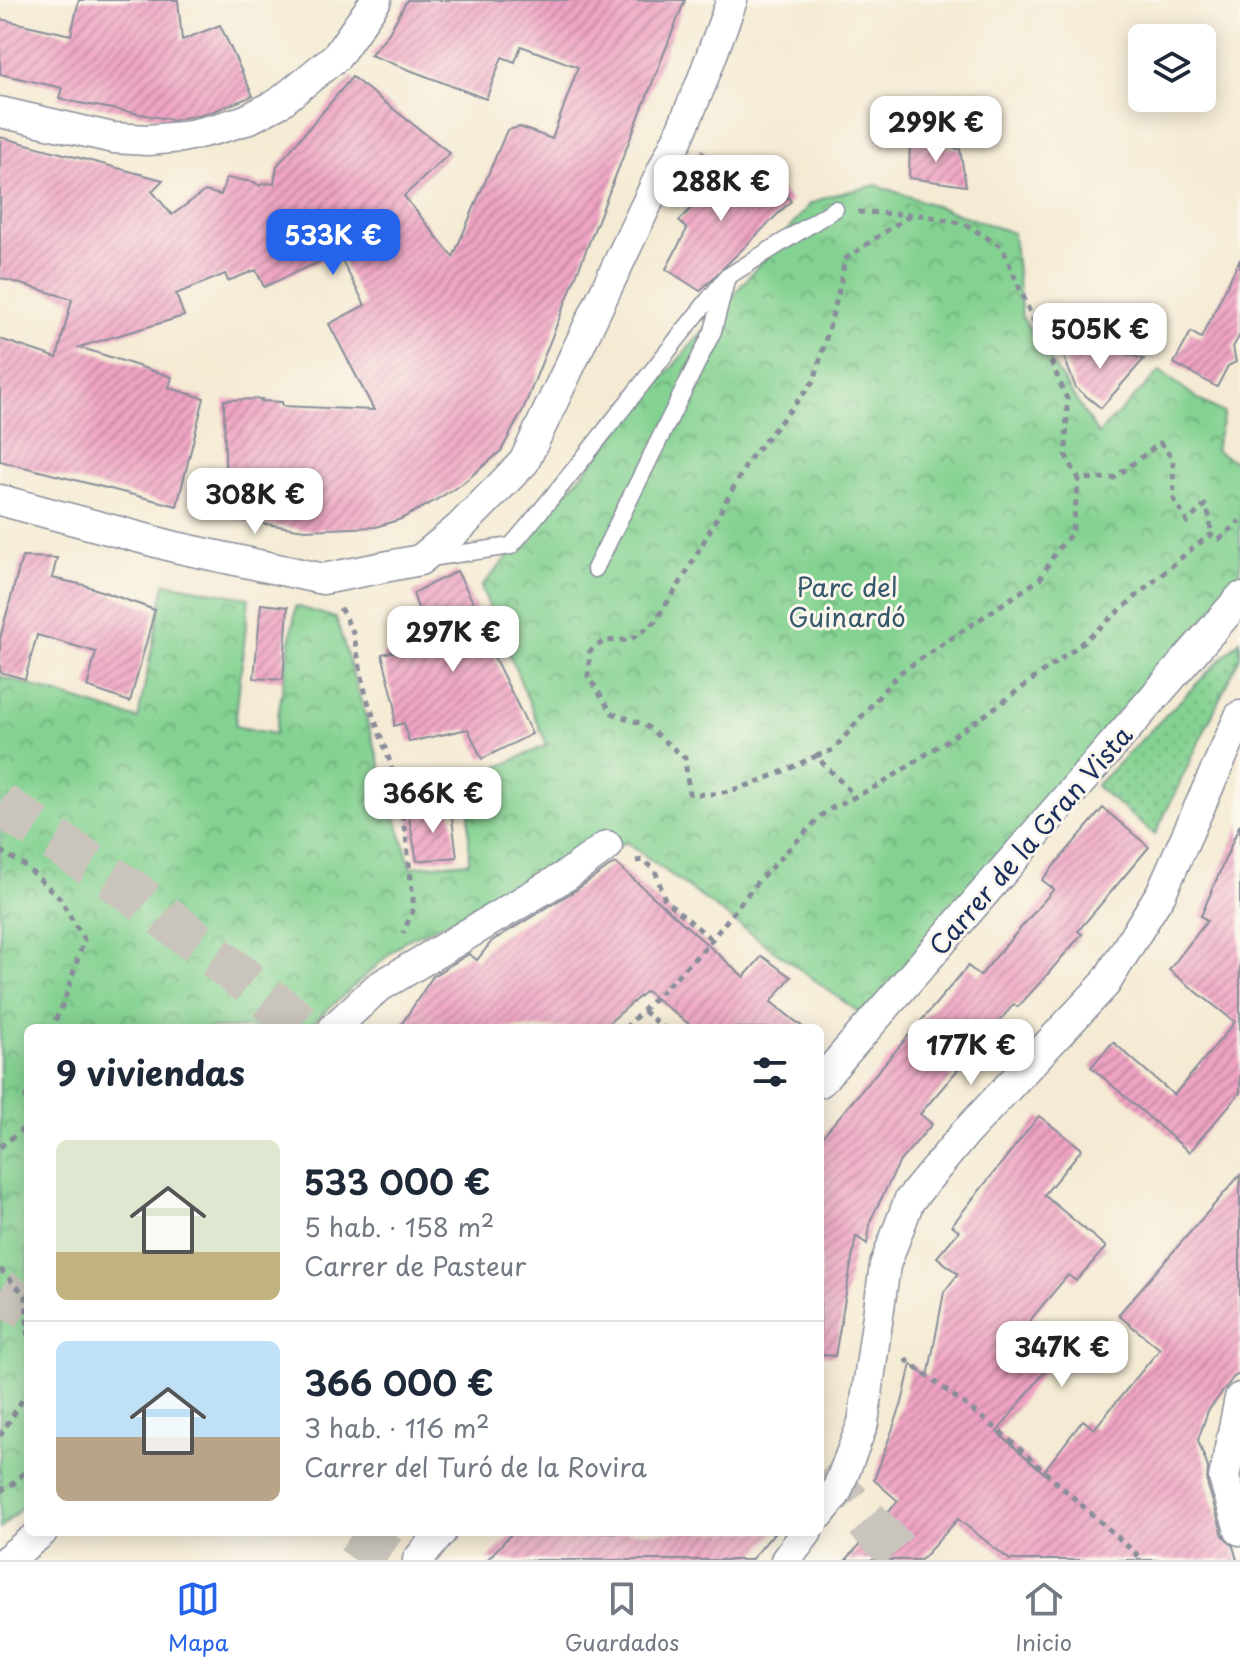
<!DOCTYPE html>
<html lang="es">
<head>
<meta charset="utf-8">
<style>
	body { margin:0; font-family:"Playpen Sans",sans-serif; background:#f2f2f3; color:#1f2937; height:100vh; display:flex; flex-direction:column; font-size:30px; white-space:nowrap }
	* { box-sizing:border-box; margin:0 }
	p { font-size:26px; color:#747a83 }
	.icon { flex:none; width:44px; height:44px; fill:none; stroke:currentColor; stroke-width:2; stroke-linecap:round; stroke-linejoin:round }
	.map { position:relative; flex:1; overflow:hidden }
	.drawer { position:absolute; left:24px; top:1024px; width:800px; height:512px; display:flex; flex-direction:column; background:#fff; border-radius:12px; box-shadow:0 4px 20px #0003 }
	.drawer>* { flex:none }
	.fabs { position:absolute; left:1128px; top:24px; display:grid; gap:16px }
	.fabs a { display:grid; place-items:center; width:88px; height:88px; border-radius:12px; background:#fff; box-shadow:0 4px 20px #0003; font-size:40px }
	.price { position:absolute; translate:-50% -68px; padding:0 18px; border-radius:16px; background:#fff; color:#222; font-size:26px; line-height:52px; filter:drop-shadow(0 2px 4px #0008) }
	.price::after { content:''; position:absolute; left:50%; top:48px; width:24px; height:18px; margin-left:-12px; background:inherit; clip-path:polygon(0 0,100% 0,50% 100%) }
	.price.active { background:#2563eb; color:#fff }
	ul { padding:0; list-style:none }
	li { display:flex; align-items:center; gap:24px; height:200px; padding:0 32px }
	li+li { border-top:2px solid #e0e1e3 }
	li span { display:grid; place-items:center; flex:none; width:224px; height:160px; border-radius:12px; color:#555 }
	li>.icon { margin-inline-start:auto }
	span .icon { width:96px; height:96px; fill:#fffc; stroke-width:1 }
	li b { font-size:34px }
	h2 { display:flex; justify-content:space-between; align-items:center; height:96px; padding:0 32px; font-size:34px }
	.tab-bar { display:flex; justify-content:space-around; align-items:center; height:112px; border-top:2px solid #e0e1e3; background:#fff; font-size:22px; color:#747a83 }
	.tab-bar a { display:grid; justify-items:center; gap:4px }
	.tab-bar .active { color:#2563eb }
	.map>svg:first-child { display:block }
	.park { fill:url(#park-crowns); stroke:#508078; stroke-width:2 }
	.garden { fill:url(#garden-dots); stroke:#508078; stroke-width:2 }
	.building { fill:url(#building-hatch) }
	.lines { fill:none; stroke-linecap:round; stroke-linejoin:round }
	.primary-tunnel { stroke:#c9c5bc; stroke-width:44; stroke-dasharray:44 22; stroke-linecap:butt }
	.service-casing { stroke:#888d99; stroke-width:19 }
	.minor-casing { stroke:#888d99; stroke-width:33 }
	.path { stroke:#888d99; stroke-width:5; stroke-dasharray:6 6; stroke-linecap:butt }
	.service { stroke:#fff; stroke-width:16 }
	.minor { stroke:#fff; stroke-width:30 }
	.labels { text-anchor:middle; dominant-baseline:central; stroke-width:6; stroke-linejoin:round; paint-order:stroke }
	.park-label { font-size:26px; fill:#35586b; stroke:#fbf7ec }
	.street-label { font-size:26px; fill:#1b2f5e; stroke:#fbf7ec }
</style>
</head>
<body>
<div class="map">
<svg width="1240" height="1560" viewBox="0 0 1240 1560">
	<defs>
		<pattern id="park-crowns" width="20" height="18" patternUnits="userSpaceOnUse" patternTransform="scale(2)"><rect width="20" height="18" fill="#84d292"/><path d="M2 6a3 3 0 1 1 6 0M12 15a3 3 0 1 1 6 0" fill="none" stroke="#6bab7a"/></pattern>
		<pattern id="garden-dots" width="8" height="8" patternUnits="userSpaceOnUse" patternTransform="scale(2)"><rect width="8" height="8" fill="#84d292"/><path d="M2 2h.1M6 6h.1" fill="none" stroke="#6bab7a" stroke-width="1.8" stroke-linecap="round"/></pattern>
		<pattern id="building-hatch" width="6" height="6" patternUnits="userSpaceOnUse" patternTransform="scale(2)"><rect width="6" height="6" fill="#efa3c2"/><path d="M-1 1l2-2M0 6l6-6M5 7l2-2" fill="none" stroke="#c185a1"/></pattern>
	</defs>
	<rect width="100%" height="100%" fill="#fbf7ec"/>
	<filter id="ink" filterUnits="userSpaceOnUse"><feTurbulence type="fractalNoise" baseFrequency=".0125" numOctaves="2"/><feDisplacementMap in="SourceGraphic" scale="16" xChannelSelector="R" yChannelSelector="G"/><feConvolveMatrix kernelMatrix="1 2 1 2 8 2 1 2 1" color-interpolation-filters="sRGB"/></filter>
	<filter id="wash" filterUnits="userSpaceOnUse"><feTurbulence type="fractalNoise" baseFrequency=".006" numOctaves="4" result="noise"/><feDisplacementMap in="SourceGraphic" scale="32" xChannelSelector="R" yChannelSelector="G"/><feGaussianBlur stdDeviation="1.8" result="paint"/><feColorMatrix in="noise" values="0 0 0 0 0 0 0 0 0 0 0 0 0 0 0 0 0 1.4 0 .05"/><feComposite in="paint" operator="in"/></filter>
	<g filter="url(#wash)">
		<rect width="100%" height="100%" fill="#f5ebd4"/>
		<polygon class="park" points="876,185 1013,233 1022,317 1098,434 1160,371 1201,401 1224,413 1215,450 1240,464 1240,578 865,1017 626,842 404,941 307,1028 28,1028 28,1501 0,1529 0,676 138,719 165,583 249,598 235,726 275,734 296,606 336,618 411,867 469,862 469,780 547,745 481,587 580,477 810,204 829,196"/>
		<polygon class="garden" points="1240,640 1240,656 1155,835 1096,786"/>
		<g id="blocks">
			<g class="building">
				<polygon points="79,0 178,0 182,40 220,25 253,96 211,112 173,120 74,102 59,98 62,88 0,74 0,19 71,35"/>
				<polygon points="407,0 685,0 523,410 501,451 462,484 431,503 401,519 376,527 305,530 226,518 224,400 262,399 261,401 282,402 282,406 374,410 329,324 365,305 338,253 264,287 256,270 228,281 225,274 176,294 184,316 79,347 172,377 169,388 204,398 177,506 0,461 0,339 57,358 72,299 0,278 0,137 163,180 152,191 172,215 205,191 221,195 226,178 254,182 260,186 263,183 274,184 277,166 352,77 450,153 404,196 453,257 507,130 520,127 552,139 578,67 521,46 515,62 502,57 486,99 370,55 389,33"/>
				<polygon points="910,141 960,149 966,186 909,178"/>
				<polygon points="702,151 746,197 766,175 791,201 700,291 666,269 687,229 679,221 699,200 690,191"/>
				<polygon points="1240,259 1240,335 1233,347 1236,362 1228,366 1217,387 1174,363 1191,332 1201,338"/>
				<polygon points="1083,342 1144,359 1101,408 1076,388 1062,352 1081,352"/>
				<polygon points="22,557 57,558 52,578 84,585 155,610 130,702 87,687 96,652 37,635 25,679 0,672 0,638"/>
				<polygon points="457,571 500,654 494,657 532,734 482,759 468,729 409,742 404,723 394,726 395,705 382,654 401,650 399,643 426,634 413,593"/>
				<polygon points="261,604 288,607 283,680 254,678"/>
				<polygon points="1103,808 1149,847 1078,931 1082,934 1046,976 1018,1007 1014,1004 920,1114 932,1124 900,1161 871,1219 867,1244 856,1236 835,1356 820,1355 820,1139 968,966 980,976 1001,951 1054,889 1042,880"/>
				<polygon points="451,810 457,857 417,861 408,813"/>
				<polygon points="1240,824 1240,1093 1189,1152 1091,1067 1113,1042 1174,1095 1235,1022 1169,970 1207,921 1201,916"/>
				<polygon points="615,863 744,977 762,956 791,977 771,1002 804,1028 694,1028 646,991 603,1028 399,1028 433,976 469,954 477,960 492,941 576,890"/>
				<polygon points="1039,1116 1082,1149 1044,1195 1106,1247 1076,1281 1068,1275 1026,1325 1060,1352 997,1432 1043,1472 1083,1420 1094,1429 1160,1349 1118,1315 1240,1175 1240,1373 1233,1378 1208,1411 1198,1440 1208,1468 1207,1483 1223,1535 1233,1546 1237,1560 1010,1560 958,1519 921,1560 846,1560 898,1501 874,1480 902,1403 911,1364 928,1377 944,1292 958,1274 937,1257 959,1231 952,1225"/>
				<polygon points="513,1532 775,1532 751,1560 487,1560"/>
			</g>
		</g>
	</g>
	<g filter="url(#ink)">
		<use href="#blocks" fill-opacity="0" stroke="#888d99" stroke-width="2"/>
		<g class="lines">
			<g class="primary-tunnel">
				<polyline points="0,804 137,895 305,1028"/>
				<polyline points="0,1291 28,1308"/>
				<polyline points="820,1473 905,1560"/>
				<polyline points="353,1532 393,1560"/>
			</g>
			<defs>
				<g id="service">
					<polyline points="727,277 835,209"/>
					<path d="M430,558L511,546C586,459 654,366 727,277L713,331L595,569"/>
				</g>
				<g id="minor">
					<polyline points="0,112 113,138 148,140 182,137 216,129 246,120 279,103 337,56 376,0"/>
					<polyline points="0,500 175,547 323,579 420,560 459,528 524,462 678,138 701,84 732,0"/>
					<polyline points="334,1028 377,988 567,875 607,846"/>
					<polyline points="820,1082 1240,598"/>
					<polyline points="1240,1398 1224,1478 1240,1530"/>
					<polyline points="820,1514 836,1493 863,1423 885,1265 909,1201 966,1132 1105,984 1161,893 1240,716"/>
					<polyline points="7,1560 42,1532"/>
					<polyline points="418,1560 441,1532"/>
					<polyline points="786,1560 807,1532"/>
				</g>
			</defs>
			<use href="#service" class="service-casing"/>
			<use href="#minor" class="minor-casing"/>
			<g class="path">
				<polyline points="858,212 921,215 965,224 1002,247 1067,399 1066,456 1079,479 1114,478 1160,443 1173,459 1174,499 1187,522 1205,505 1210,518 1211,535"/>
				<polyline points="340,608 353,632 366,696 390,762 406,836 414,908 403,933"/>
				<polyline points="816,756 833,750 898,674 1040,579 1057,550 1072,533 1079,479"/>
				<path d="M850,791L816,756C782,772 725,801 689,793L685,758L645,725L612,713L588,676L590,651L604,641L630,640L654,623L684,577L749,460L814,381L838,295L845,259L910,215"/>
				<polyline points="0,851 24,865 59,897 84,940 63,1004 52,1028"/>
				<polyline points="636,861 643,860 655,870 665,900 711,939"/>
				<polyline points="643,1011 664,1028"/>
				<polyline points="625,1028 706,947 758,881 826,811 883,783 982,717 1077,647 1195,546 1211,535 1219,539 1240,521"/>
				<polyline points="0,1147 27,1126 26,1096 28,1089"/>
				<polyline points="0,1269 26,1296 28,1336"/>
				<polyline points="905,1359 997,1429 1143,1560"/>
				<polyline points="0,1436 28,1391"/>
				<polyline points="0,1491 14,1483 28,1468"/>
			</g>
			<use href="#service" class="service"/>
			<use href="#minor" class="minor"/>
		</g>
	</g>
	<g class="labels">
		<g class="park-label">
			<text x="847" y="586">Parc del<tspan x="847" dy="30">Guinardó</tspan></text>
		</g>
		<g class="street-label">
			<text transform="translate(1030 840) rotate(-49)">Carrer de la Gran Vista</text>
		</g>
	</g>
</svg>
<div class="fabs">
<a><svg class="icon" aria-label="layers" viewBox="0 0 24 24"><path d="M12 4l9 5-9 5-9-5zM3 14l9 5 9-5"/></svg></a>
</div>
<b class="price" style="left:936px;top:164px">299K €</b>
<b class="price" style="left:721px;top:223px">288K €</b>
<b class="price active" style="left:333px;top:277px">533K €</b>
<b class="price" style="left:1100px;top:371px">505K €</b>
<b class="price" style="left:255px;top:536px">308K €</b>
<b class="price" style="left:453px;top:674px">297K €</b>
<b class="price" style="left:433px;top:835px">366K €</b>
<b class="price" style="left:971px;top:1087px">177K €</b>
<b class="price" style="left:1062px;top:1389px">347K €</b>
<section class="drawer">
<h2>9 viviendas<svg class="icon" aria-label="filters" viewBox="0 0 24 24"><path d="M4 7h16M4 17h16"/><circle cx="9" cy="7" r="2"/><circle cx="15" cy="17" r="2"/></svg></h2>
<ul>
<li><span style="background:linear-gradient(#dfe7d0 70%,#c2b280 0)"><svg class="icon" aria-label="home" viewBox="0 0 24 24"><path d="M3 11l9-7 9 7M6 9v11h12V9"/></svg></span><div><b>533 000 €</b><p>5 hab. · 158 m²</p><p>Carrer de Pasteur</p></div></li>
<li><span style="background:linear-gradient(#bfe0f5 60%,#b9a48a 0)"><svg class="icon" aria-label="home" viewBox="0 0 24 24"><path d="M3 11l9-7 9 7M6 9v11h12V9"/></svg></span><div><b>366 000 €</b><p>3 hab. · 116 m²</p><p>Carrer del Turó de la Rovira</p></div></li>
</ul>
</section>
</div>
<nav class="tab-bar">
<a class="active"><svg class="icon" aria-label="map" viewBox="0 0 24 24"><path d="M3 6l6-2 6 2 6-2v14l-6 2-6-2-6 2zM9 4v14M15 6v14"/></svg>Mapa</a>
<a><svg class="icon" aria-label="saved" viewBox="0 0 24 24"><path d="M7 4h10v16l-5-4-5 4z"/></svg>Guardados</a>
<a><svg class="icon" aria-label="home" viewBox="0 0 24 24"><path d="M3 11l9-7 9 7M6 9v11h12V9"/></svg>Inicio</a>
</nav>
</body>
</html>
